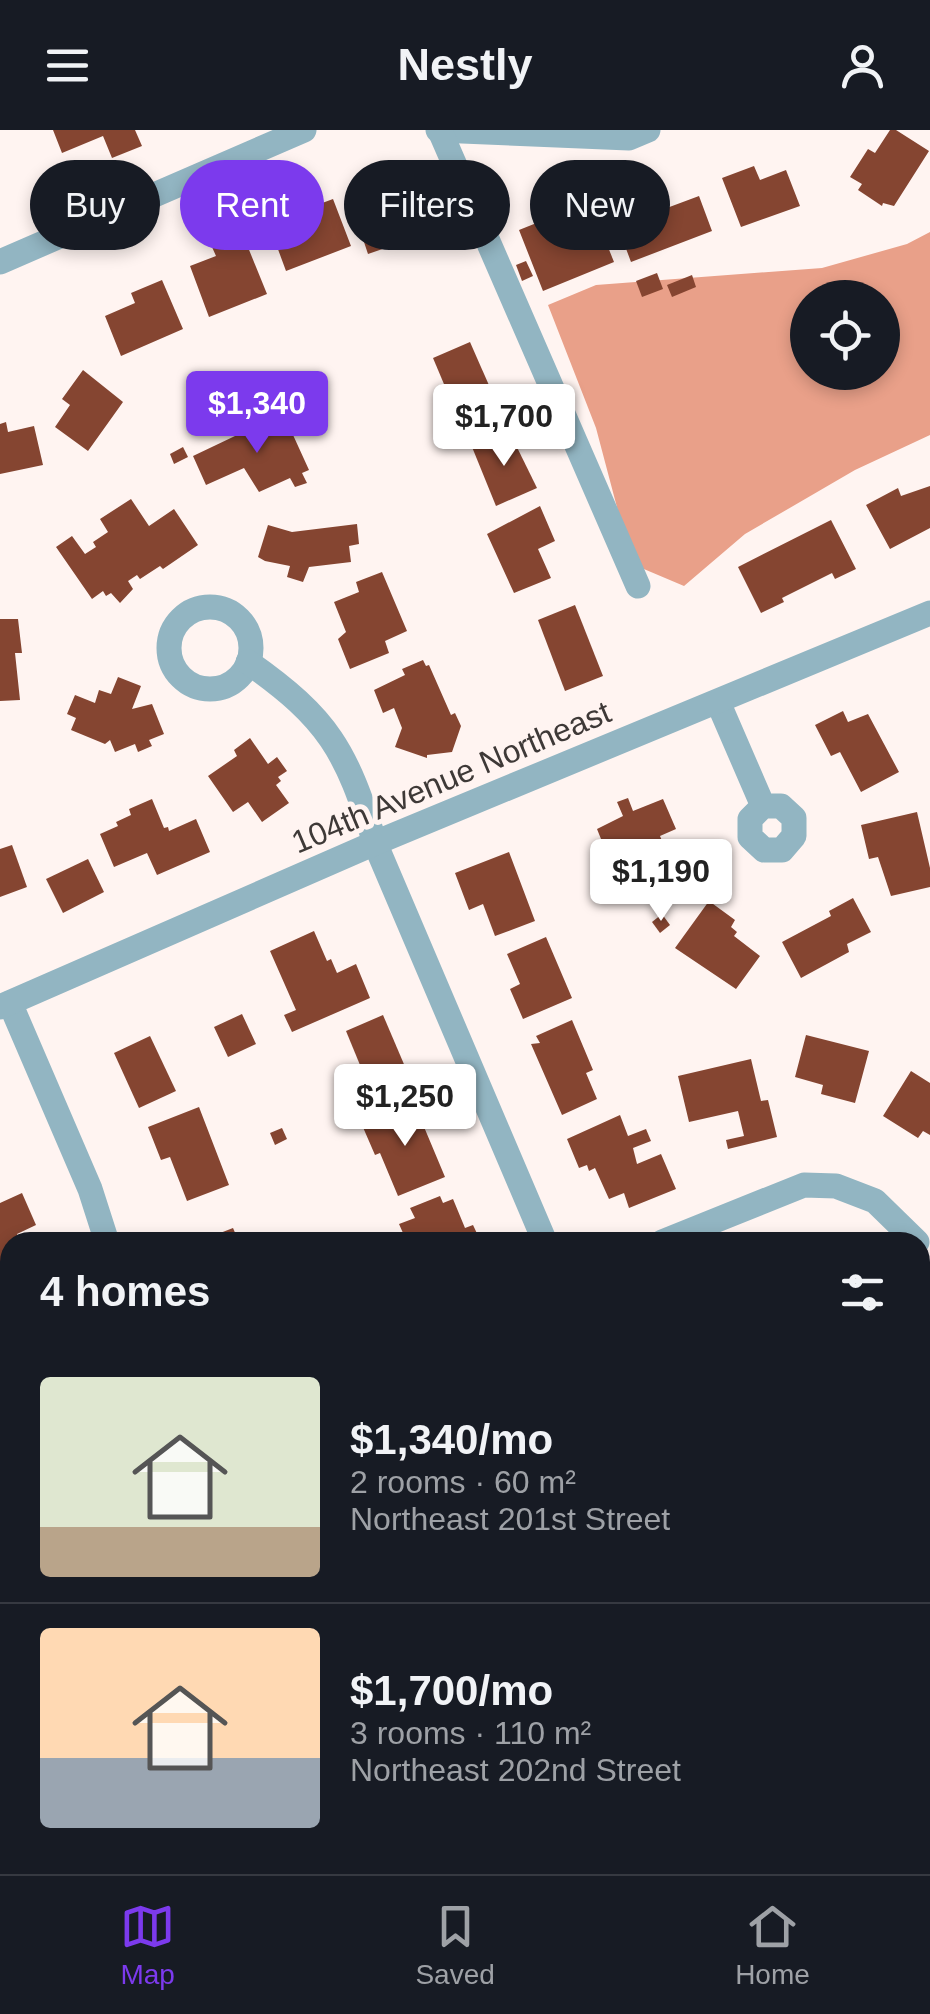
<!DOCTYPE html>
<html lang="en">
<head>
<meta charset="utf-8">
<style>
	body { margin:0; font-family:Arial,sans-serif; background:#20242c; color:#f1f3f6; height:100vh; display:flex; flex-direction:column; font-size:38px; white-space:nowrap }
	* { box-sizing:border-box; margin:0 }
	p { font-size:32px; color:#9ea1a6 }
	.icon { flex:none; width:55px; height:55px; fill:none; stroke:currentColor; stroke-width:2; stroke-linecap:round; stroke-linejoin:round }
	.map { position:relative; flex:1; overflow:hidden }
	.sheet { position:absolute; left:0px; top:1102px; width:930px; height:642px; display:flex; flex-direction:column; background:#171b24; border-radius:30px 30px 0 0; box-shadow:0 5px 15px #0003 }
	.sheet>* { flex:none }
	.top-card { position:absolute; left:30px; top:30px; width:870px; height:90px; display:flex; gap:20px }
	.tools { position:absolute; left:790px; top:150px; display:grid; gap:20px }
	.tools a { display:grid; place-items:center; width:110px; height:110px; border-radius:50%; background:#171b24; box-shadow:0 5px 15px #0003; font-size:50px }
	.price { position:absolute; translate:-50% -85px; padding:0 22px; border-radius:10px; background:#fff; color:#222; font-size:32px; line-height:65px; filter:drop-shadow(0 2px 5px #0008) }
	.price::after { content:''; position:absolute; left:50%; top:60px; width:30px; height:22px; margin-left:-15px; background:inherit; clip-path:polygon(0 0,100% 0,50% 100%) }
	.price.current { background:#7c3aed; color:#fff }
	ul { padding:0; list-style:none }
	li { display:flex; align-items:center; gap:30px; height:250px; padding:0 40px }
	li+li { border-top:2px solid #363941 }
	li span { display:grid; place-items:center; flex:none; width:280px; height:200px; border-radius:10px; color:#555 }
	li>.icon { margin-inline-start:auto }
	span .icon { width:120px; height:120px; fill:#fffc; stroke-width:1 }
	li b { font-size:42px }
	h2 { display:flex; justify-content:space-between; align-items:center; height:120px; padding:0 40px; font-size:42px }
	.pill { padding:0 35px; border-radius:45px; background:#171b24; box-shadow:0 5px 15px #0003; font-size:35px; line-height:90px }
	.pill.current { background:#7c3aed; color:#fff }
	header { display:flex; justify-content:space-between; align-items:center; height:130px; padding:0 40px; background:#171b24; font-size:45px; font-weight:600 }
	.dock { display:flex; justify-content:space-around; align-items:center; height:140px; border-top:2px solid #363941; background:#171b24; font-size:28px; color:#9ea1a6 }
	.dock a { display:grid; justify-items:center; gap:5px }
	.dock .current { color:#7c3aed }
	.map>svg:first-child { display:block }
	.green { fill:#fbc3b2 }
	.forest { fill:#e9a089; fill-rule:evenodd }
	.building { fill:#854531 }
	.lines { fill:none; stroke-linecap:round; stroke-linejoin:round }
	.minor { stroke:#92b5c2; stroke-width:25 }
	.labels { text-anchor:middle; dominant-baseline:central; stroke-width:10; stroke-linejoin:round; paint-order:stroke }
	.street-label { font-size:32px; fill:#3e3937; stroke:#fff4f1 }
</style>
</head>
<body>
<header><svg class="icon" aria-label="menu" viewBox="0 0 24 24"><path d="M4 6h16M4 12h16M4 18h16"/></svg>Nestly<svg class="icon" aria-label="person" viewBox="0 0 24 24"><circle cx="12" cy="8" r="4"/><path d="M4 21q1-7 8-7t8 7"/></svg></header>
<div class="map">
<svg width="930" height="1744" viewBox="0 0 930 1744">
	<rect width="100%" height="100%" fill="#fff4f1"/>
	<polygon class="green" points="930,1234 930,1330 920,1307 920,1238"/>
	<path class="forest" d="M930,102V305L855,340L745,404L684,456L632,434L596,298L548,175L596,155L822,138L907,114ZM808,168H882V242H808Z"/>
	<g class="building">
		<polygon points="53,0 135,0 142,16 112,28 103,6 62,23"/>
		<polygon points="890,0 896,0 929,21 894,76 883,73 882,76 858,60 862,54 850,47 868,19 875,23"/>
		<polygon points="754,36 760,50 786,40 800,76 741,97 722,48"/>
		<polygon points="385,62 390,76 420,66 432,102 368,124 351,73"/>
		<polygon points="699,66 712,101 631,132 612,81 642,69 648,85"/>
		<polygon points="333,69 351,116 286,141 272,103 302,92 298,82"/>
		<polygon points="592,77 614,132 543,161 519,100 544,90 552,111 568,104 561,89"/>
		<polygon points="243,105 267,164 209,187 190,136 216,126 212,117"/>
		<polygon points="526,131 533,146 522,151 516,135"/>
		<polygon points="657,143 663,159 642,167 636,151"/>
		<polygon points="692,145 696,157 672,167 667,155"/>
		<polygon points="162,150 183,199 121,226 105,186 135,173 131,163"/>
		<polygon points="470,212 495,269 457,285 433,228"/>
		<polygon points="83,240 123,272 88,321 55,297 70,275 62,269"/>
		<polygon points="239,247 250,275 230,283 218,255"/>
		<polygon points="283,283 309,340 302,343 307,353 295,357 290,348 259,362 244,338 206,355 193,326"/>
		<polygon points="6,292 8,302 34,296 43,335 0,344 0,294"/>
		<polygon points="509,301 537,358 496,376 472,317"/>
		<polygon points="183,317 188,327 174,334 170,324"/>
		<polygon points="930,356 930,398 890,419 866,375 898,358 901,366"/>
		<polygon points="131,369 149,396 174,379 198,415 163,439 160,436 140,449 137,445 128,451 133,459 120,473 111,463 106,466 103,461 92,469 56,417 72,406 85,424 96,417 93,412 108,402 100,389"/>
		<polygon points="540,376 555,411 538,419 551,448 514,463 487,404"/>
		<polygon points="831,390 856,439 835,449 832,443 782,468 784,472 761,483 738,437"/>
		<polygon points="357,394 359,414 349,416 351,432 309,437 303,452 287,447 290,436 265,431 258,427 268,395 292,402"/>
		<polygon points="382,442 407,501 385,511 389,523 350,539 338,509 346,502 334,472 359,462 356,452"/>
		<polygon points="575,475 603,546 565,561 538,490"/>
		<polygon points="0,489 18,489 22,523 15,523 20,570 0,571"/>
		<polygon points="423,530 426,536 429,535 451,585 455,583 461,596 452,622 427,625 427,628 395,617 402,598 394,578 383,583 374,560 405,545 402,539"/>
		<polygon points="118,547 141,556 132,579 152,574 164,604 149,610 152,616 138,622 135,614 115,622 110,610 105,614 71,600 76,588 67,584 75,565 95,573 99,560 111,564"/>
		<polygon points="843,581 848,592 868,584 899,642 861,662 840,622 831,626 815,595"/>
		<polygon points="250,608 268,634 277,627 287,641 278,647 281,651 276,655 289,673 262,692 248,672 233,682 208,646 237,626 234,620"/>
		<polygon points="628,668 633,681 663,669 676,699 660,706 668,725 685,717 699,751 644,774 618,714 605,719 597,699 623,686 617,672"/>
		<polygon points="152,669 164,698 168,697 169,701 196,689 210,722 157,745 147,723 114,737 100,704 118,696 116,692 131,685 129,679"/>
		<polygon points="917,682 930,738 930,757 891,766 878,727 869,729 861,695"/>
		<polygon points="12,715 27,757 0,767 0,719"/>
		<polygon points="509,722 535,791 495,806 483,774 469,780 455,743"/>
		<polygon points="88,729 104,762 63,783 46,749"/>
		<polygon points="853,768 871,802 847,814 849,822 801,848 782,812 831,786 829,781"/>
		<polygon points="709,771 735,790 731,797 737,802 734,806 760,826 736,859 675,818"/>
		<polygon points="662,784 670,795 660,803 652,792"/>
		<polygon points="314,801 327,831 331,829 337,843 356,834 370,868 292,902 284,885 296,880 270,821"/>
		<polygon points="546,807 572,868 523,889 510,859 520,854 507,824"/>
		<polygon points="242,884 256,914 228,927 214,897"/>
		<polygon points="383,885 412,953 374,969 346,901"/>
		<polygon points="572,890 593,940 586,943 597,969 562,985 531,914 540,913 536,906"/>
		<polygon points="806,905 869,921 855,973 821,964 823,955 795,947"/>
		<polygon points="150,906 176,961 139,978 114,923"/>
		<polygon points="751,929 761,971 768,970 777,1007 728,1019 726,1010 744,1006 738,981 689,992 678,946"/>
		<polygon points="911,941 930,953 930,1005 923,1001 918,1008 883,986"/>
		<polygon points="414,973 445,1047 398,1066 380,1023 375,1025 362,995"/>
		<polygon points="199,977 229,1055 187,1071 170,1027 161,1030 148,997"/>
		<polygon points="620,985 628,1006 646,999 651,1011 633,1018 637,1034 661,1024 676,1059 629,1078 624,1063 609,1069 595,1038 589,1041 587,1035 579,1038 567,1009"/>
		<polygon points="282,998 287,1009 275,1015 270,1003"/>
		<polygon points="22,1063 36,1095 17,1104 21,1112 10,1112 10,1148 0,1152 0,1073"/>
		<polygon points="440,1066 443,1073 453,1069 465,1098 473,1095 481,1112 407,1112 399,1094 415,1088 410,1078"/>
		<polygon points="233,1098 239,1112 197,1112"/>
		<polygon points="10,1507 10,1561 4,1563 0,1554 0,1511"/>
		<polygon points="930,1514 930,1582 920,1586 920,1518"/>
		<polygon points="930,1694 930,1740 919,1744 866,1744 863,1735 920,1735 920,1698"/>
		<polygon points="10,1699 10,1735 14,1735 14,1744 0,1744 0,1700"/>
		<polygon points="83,1735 115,1735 115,1736 86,1744"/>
		<polygon points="404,1735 475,1735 454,1744 407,1744"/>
		<polygon points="830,1735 833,1744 746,1744 744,1736"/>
	</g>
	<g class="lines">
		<g class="minor">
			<polyline points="438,0 629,8 648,0"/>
			<polyline points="440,1 638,456"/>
			<polyline points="0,132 304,0"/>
			<circle cx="210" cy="518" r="41"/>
			<path d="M248,532C329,589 346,620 375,713L545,1112"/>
			<polyline points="718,572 763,676 750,689 750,707 764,720 782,720 794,706 794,688 781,676 763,676"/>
			<polyline points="10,873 90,1059 107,1112"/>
			<polyline points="0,877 375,713 930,483"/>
			<polyline points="662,1112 804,1055 836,1056 875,1071 917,1112"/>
			<polyline points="920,1411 930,1407"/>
			<polyline points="0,1418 10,1412"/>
			<polyline points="249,1744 254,1735"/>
		</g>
	</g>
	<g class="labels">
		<g class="street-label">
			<text transform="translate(451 647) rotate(-23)">104th Avenue Northeast</text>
		</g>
	</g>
</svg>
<div class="tools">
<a><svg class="icon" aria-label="locate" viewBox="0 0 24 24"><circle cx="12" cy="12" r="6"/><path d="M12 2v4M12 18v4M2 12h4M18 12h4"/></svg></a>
</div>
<b class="price current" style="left:257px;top:326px">$1,340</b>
<b class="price" style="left:504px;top:339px">$1,700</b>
<b class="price" style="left:661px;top:794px">$1,190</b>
<b class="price" style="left:405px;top:1019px">$1,250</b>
<div class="top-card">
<a class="pill">Buy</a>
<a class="pill current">Rent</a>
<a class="pill">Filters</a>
<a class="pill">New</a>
</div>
<section class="sheet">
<h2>4 homes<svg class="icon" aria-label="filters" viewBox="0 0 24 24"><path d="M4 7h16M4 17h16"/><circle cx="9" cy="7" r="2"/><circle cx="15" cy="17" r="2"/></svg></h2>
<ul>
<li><span style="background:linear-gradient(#dfe7d0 75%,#b9a48a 0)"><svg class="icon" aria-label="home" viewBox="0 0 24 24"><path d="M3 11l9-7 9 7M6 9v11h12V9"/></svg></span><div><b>$1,340/mo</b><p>2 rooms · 60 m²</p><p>Northeast 201st Street</p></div></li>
<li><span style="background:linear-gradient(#ffd9b3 65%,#9aa5b1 0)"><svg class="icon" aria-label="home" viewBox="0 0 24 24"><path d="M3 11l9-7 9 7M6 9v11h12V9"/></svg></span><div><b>$1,700/mo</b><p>3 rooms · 110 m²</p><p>Northeast 202nd Street</p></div></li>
</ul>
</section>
</div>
<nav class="dock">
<a class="current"><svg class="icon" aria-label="map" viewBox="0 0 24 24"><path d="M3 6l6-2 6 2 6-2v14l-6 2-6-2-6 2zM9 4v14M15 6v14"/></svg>Map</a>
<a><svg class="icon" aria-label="saved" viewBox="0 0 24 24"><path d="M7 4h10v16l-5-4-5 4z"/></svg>Saved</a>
<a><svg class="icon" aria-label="home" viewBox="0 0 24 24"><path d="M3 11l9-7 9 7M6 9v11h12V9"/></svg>Home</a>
</nav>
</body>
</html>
